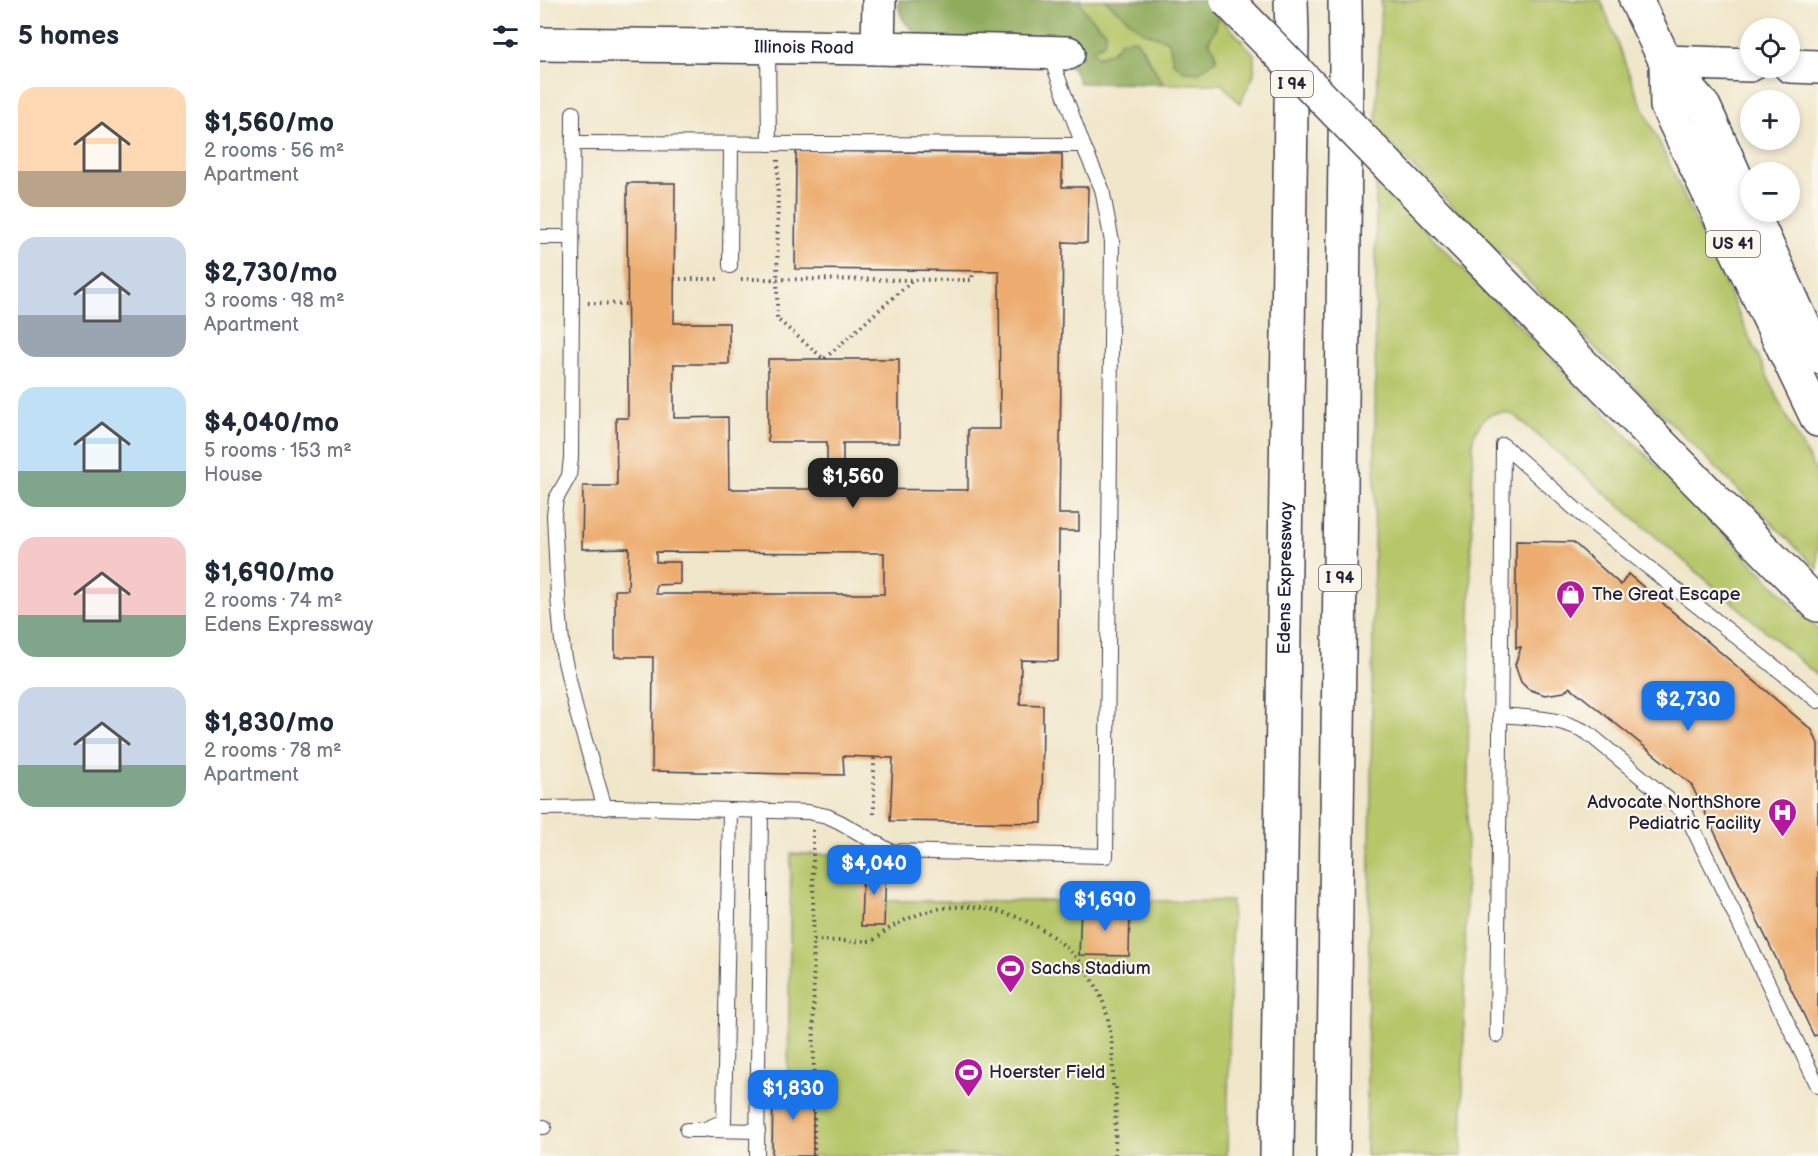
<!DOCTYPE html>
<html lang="en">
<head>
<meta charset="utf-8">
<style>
	body { margin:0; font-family:"Balsamiq Sans",sans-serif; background:#f2f2f3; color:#1f2937; height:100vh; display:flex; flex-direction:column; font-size:22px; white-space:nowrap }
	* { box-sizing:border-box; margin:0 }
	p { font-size:20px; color:#747a83 }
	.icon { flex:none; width:33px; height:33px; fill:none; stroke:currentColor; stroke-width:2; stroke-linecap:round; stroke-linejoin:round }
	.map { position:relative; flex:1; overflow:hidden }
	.panel { display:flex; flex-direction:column; background:#fff; width:540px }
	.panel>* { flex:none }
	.buttons { position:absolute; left:1200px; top:18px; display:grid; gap:12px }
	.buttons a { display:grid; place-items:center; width:60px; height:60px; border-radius:50%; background:#fff; box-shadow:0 3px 9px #0003; font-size:30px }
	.price { position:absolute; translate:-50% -51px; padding:0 14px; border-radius:12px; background:#1a73e8; color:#fff; font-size:20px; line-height:39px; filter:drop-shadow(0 2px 3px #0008) }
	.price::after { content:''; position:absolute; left:50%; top:36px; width:18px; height:14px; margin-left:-9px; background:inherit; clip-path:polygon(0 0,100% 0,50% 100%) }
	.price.on { background:#222; color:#fff }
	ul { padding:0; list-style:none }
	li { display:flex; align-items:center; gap:18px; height:150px; padding:0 18px }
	li span { display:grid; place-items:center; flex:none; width:168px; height:120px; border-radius:18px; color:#555 }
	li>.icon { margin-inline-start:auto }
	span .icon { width:72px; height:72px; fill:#fffc; stroke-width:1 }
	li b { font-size:26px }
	h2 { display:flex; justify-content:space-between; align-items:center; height:72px; padding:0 18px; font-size:26px }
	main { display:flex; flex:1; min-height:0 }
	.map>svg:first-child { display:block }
	.green { fill:#b6c669; stroke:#6c7452; stroke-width:1.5 }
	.forest { fill:#90ab5d; stroke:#59664c; stroke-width:1.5 }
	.building { fill:#edad71; fill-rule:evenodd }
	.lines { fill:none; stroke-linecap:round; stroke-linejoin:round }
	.lane-casing { stroke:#413f50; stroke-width:16 }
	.secondary-casing { stroke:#413f50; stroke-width:36 }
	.primary-casing { stroke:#413f50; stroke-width:36 }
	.highway-casing { stroke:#413f50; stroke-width:36 }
	.path { stroke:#413f50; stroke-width:4; stroke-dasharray:1.5 4.5; stroke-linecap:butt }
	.lane { stroke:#fff; stroke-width:14 }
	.secondary { stroke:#fff; stroke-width:33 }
	.primary { stroke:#fff; stroke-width:33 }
	.highway { stroke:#fff; stroke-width:33 }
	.highway-bridge-casing { stroke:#413f50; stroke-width:36; stroke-linecap:butt }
	.highway-bridge { stroke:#fff; stroke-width:33 }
	.labels { text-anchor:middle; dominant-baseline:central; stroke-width:4.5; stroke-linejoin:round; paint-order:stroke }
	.shield { fill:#fbf7ec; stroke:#636270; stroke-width:1.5 }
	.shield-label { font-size:16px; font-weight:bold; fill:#22223b }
	.street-label { font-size:18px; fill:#22223b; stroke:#fbf7ec }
	.poi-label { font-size:18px; fill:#22223b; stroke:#fbf7ec; text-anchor:start }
</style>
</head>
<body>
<main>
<section class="panel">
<h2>5 homes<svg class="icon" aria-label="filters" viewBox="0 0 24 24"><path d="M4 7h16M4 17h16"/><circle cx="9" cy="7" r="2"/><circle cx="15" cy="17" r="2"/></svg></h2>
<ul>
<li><span style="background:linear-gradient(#ffd9b3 70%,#b9a48a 0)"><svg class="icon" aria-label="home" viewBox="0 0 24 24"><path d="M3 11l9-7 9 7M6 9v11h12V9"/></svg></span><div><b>$1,560/mo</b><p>2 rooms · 56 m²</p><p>Apartment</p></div></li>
<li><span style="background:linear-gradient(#c9d6e8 65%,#9aa5b1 0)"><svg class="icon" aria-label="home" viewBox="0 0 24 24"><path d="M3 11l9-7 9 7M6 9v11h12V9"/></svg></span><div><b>$2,730/mo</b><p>3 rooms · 98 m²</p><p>Apartment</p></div></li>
<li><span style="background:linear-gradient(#bfe0f5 70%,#7fa58c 0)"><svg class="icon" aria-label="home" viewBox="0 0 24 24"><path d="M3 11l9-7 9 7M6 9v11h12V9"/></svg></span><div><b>$4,040/mo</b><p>5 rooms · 153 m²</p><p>House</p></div></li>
<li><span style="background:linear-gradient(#f6c9c9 65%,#7fa58c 0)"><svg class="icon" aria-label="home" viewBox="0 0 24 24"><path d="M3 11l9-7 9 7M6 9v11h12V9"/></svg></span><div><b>$1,690/mo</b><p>2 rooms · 74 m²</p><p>Edens Expressway</p></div></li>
<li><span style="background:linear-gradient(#c9d6e8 65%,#7fa58c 0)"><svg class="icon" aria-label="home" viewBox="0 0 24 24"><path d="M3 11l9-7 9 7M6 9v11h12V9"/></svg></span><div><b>$1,830/mo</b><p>2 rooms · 78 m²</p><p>Apartment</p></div></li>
</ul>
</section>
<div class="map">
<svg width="1278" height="1156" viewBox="0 0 1278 1156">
	<rect width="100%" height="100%" fill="#fbf7ec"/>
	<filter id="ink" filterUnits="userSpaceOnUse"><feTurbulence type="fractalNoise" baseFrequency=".0167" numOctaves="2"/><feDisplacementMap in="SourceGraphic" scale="12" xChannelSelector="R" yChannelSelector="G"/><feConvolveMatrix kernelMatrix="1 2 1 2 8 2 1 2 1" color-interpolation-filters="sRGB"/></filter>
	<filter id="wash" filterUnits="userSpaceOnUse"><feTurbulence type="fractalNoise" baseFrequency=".008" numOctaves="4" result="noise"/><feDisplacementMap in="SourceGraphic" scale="24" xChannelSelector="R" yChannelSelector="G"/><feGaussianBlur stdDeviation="1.35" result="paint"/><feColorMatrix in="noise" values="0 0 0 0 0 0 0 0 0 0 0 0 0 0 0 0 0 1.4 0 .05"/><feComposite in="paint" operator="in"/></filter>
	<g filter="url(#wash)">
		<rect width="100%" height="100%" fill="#f0e6ca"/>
		<g class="green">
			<path d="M539,0H565L602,31L629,41L633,62L659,72L669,63L668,42L675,30L679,16L714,54V74L700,104L682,84H623L602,47L581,41C576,51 568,55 557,57L553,49L557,23L547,14Z"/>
			<polygon points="841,0 1061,0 1096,92 1243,410 1278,476 1278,569 836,130"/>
			<path d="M836,180L1278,630V676L974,415C950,409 942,416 933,438L922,1156H826L835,479Z"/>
			<polygon points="251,854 307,854 334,865 346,865 345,901 692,901 687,1156 232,1156 233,1085 248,1084"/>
		</g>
		<g class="forest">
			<path d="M359,0H539L547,14L566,32L564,43L553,49L557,57C568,55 576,51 581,41L596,39L623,84L539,83L533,68L378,34C366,26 357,16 359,0Z"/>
			<polygon points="565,0 663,0 679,16 675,30 668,42 675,50 676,60 659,72 644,71 633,62 629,41 602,31"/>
		</g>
		<g id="blocks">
			<g class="building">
				<path d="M256,151L522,154V187H548L547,243L523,242L519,514H539V531H519L518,661L481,660L480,704L503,705L502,823L350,821L353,758L303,756L304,775L112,771L113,657H75V590H88L89,548L42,549L43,486H77L76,418H88L87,183H135L134,323H189V364H134V418L188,417L189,489H287V442H228V359H359V443H303V489L428,490V429H460L459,271L255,269ZM116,552L344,553V594H116V585L140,584V562H116Z"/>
				<polygon points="976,541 1033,542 1081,585 1088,574 1272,730 1278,744 1278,1034 1274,1036 1151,784 1030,687 1024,692 1005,695 988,689 981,682 975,665 981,647 976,648"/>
				<polygon points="323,865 346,865 344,926 321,926"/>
				<polygon points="541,907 590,908 589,956 539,955"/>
				<polygon points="233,1085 273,1085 273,1156 232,1156"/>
			</g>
		</g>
	</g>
	<g filter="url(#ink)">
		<use href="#blocks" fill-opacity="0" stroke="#413f50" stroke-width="1.5"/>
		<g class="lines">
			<defs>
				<g id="lane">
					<polyline points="228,47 229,144"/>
					<polyline points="33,113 31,458 29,476 16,499 14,515 18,597 23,653 36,710 65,808"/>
					<polyline points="33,143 543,145"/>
					<polyline points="0,237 32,237"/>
					<polyline points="190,266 191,144"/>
					<path d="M960,715C992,718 1019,717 1048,733L1146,814L1278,1086"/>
					<polyline points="0,808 76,807 268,812 287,816 300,822 350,851 566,856 572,242 562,189 543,145 509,53"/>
					<polyline points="957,1035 963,445 1042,515 1278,701"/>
					<polyline points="0,1127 4,1127"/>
					<polyline points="147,1130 163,1130 184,1121 190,810"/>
					<polyline points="169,1130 218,1131"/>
					<polyline points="217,1156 221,810"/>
				</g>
				<g id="secondary">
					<path id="s1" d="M0,44L338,48L528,53"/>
					<polyline points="338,48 339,0"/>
					<polyline points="1126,62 1210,65"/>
					<polyline points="1250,66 1278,67"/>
				</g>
				<g id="primary">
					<polyline points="1126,62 1127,106 1278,420"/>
					<polyline points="1126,62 1164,107 1210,209"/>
					<polyline points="1212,212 1278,357"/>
				</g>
				<g id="highway">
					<polyline points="1096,0 1126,62"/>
					<polyline points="884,202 1278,605"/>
					<path id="s2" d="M737,1156L752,35L751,0"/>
					<polyline points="793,1156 806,67 805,0"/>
				</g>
			</defs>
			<use href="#lane" class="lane-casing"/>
			<use href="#secondary" class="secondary-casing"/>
			<use href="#primary" class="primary-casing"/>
			<use href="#highway" class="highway-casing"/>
			<g class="path">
				<polyline points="238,160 237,319 284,359 374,279"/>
				<polyline points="134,279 179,279"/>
				<polyline points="201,279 432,280 433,271"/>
				<polyline points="48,303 87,304"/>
				<polyline points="334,814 334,757"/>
				<polyline points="273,830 274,1156"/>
				<path d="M274,940C286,940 324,943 333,940C340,937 345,930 352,927C367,918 385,911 403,908C473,899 546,942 566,1011C573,1036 573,1061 573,1087H576L575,1156"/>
			</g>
			<use href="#lane" class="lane"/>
			<use href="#secondary" class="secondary"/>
			<use href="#primary" class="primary"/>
			<use href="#highway" class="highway"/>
			<defs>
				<polyline id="highway-bridge" points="687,0 884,202"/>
			</defs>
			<use href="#highway-bridge" class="highway-bridge-casing"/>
			<use href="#highway-bridge" class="highway-bridge"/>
		</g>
	</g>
	<defs>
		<symbol id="shop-pin" viewBox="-11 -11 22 30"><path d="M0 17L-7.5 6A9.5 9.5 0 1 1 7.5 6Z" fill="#b5179e" stroke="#fbf7ec"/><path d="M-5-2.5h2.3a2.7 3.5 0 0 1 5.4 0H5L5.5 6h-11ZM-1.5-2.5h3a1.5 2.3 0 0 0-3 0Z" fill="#fff"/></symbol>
		<symbol id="hospital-pin" viewBox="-11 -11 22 30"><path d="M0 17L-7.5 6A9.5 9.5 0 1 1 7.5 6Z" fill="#b5179e" stroke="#fbf7ec"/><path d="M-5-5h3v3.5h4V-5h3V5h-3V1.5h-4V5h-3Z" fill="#fff"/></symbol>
		<symbol id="stadium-pin" viewBox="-11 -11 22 30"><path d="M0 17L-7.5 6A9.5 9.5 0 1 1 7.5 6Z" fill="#b5179e" stroke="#fbf7ec"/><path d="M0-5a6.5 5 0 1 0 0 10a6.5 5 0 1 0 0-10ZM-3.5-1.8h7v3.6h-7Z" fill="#fff"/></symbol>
	</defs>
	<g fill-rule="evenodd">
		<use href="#shop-pin" x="1014" y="578" width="33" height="45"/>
		<use href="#hospital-pin" x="1226" y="796" width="33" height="45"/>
		<use href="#stadium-pin" x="454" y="952" width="33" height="45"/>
		<use href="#stadium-pin" x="412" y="1056" width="33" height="45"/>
	</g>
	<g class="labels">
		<g class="shield">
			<rect x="731" y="71" width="42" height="26" rx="4.5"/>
			<rect x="1166" y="231" width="54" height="26" rx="4.5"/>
			<rect x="779" y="565" width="42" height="26" rx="4.5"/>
		</g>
		<g class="shield-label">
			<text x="752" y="84">I 94</text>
			<text x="1193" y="244">US 41</text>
			<text x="800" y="578">I 94</text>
		</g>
		<g class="street-label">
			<text stroke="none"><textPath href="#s1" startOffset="264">Illinois Road</textPath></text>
			<text stroke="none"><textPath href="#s2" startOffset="578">Edens Expressway</textPath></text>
		</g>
		<g class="poi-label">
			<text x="1052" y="594">The Great Escape</text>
			<text x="1221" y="802" text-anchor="end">Advocate NorthShore<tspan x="1221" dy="21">Pediatric Facility</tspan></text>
			<text x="491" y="968">Sachs Stadium</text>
			<text x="449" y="1072">Hoerster Field</text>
		</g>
	</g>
</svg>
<div class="buttons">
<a><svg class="icon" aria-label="locate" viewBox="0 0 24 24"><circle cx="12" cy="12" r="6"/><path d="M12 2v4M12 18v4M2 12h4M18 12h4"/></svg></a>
<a>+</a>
<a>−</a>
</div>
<b class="price on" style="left:313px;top:509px">$1,560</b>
<b class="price" style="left:1148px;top:732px">$2,730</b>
<b class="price" style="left:334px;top:896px">$4,040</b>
<b class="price" style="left:565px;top:932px">$1,690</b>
<b class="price" style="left:253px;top:1121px">$1,830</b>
</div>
</main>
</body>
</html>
